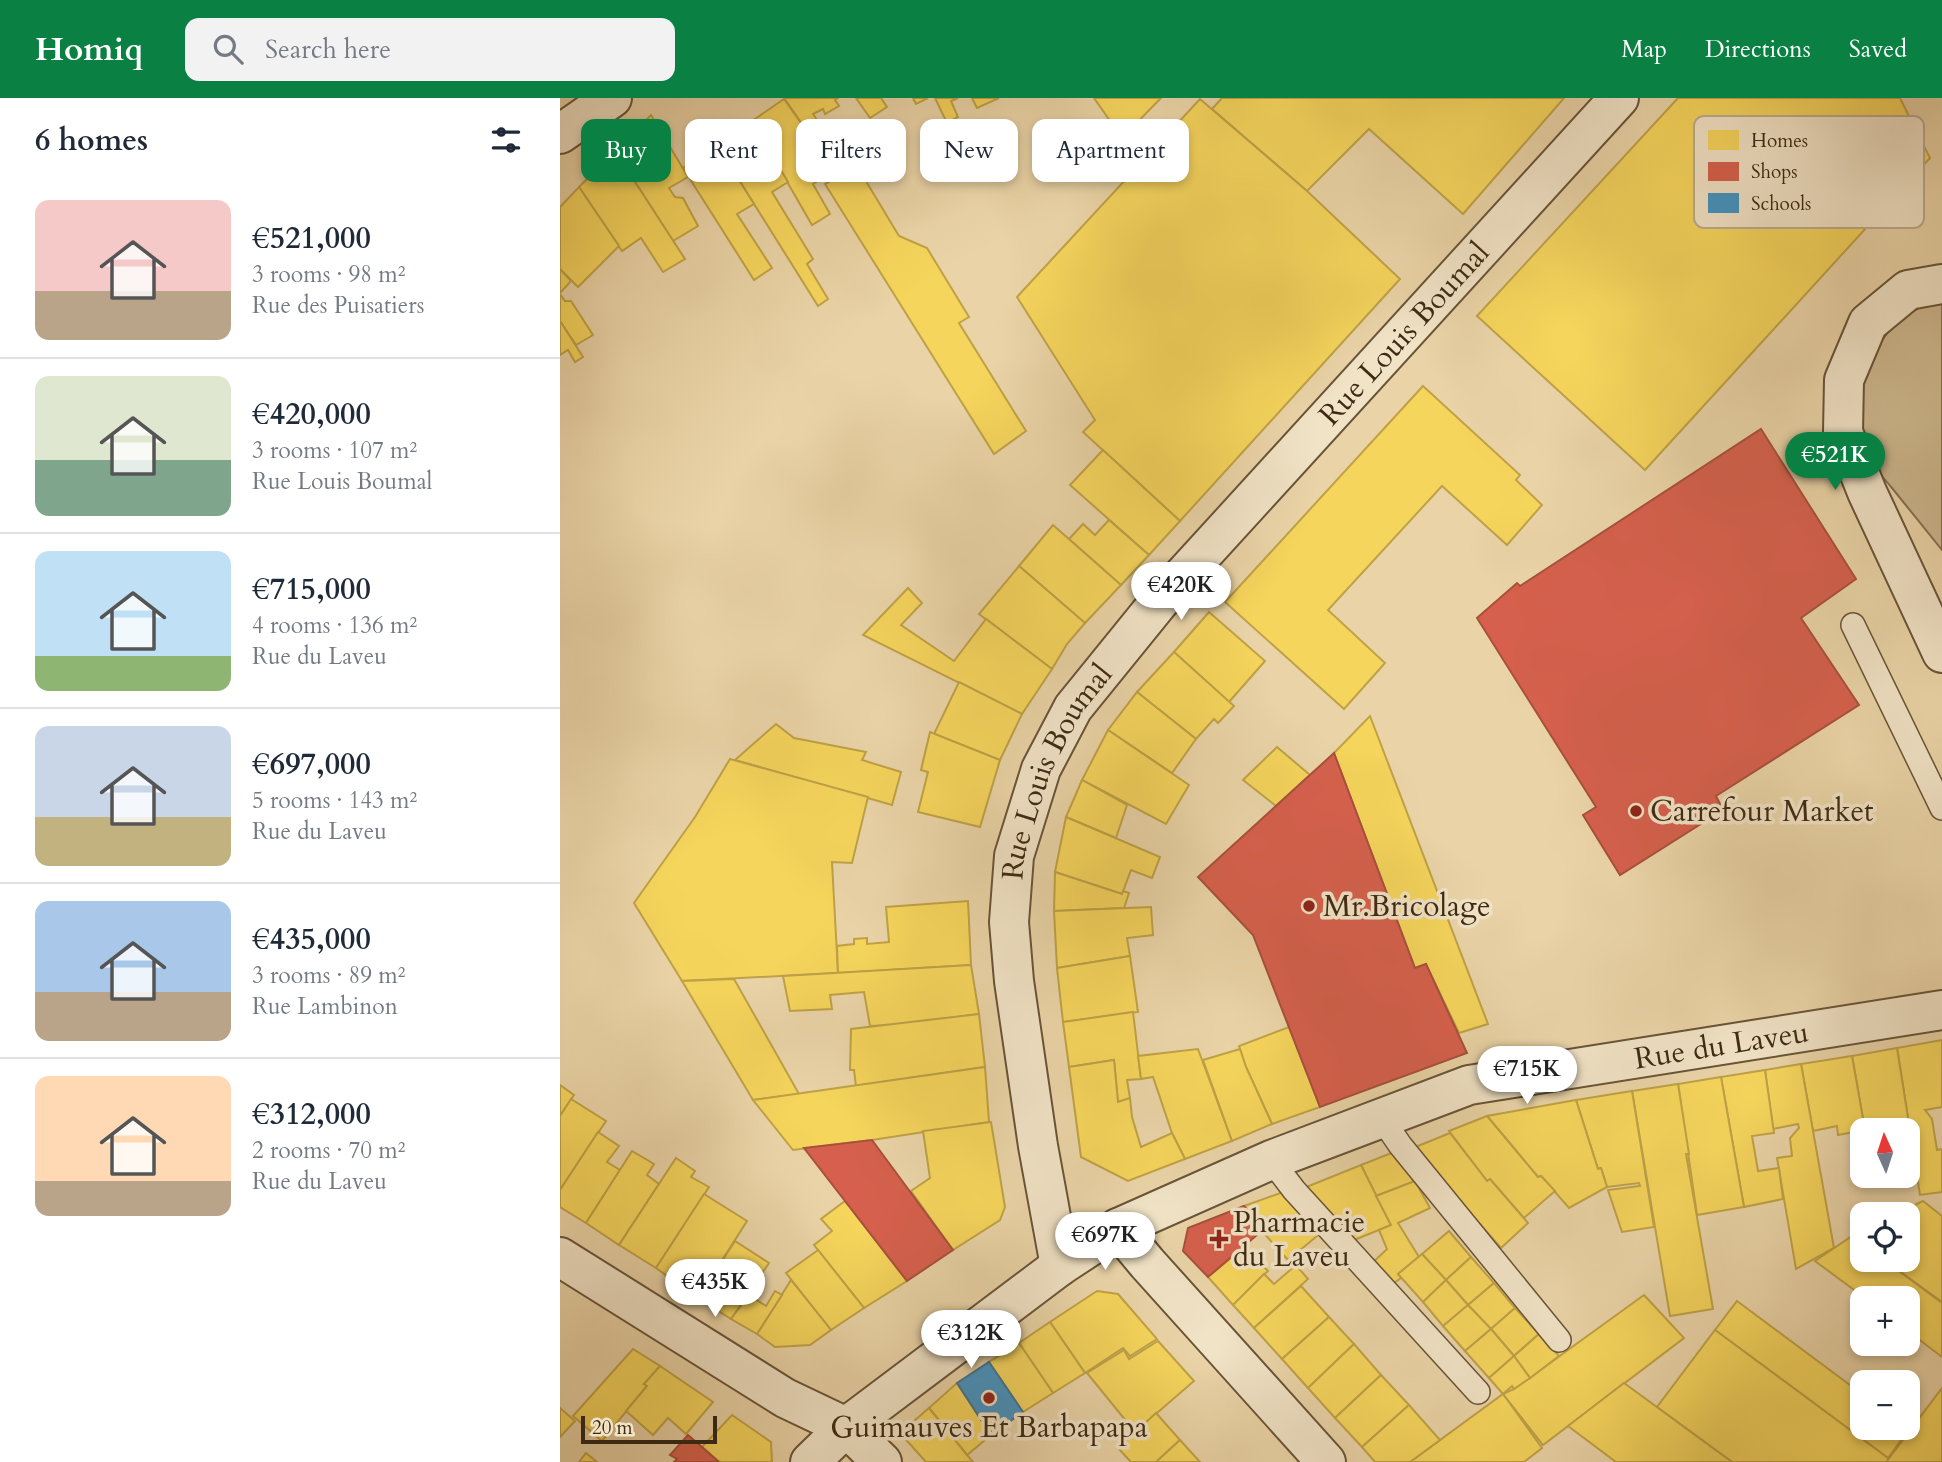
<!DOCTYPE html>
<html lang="en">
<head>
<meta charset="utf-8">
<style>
	body { margin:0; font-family:Cardo,serif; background:#f2f2f3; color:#1f2937; height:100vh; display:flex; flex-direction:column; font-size:26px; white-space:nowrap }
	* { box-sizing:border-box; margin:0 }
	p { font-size:23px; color:#747a83 }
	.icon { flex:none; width:38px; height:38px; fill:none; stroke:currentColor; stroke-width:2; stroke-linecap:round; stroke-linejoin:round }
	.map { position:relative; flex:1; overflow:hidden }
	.drawer { display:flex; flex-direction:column; background:#fff; width:560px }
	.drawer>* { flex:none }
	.top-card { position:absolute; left:21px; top:21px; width:665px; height:63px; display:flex; gap:14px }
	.needle { width:46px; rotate:357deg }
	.fabs { position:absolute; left:1290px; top:1020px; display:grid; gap:14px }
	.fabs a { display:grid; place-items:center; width:70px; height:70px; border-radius:14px; background:#fff; box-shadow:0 4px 10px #0003; font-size:35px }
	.scale { position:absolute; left:21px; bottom:18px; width:136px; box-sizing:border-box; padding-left:7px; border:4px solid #3e2a13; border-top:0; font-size:19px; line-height:24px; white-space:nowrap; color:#3e2a13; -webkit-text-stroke:5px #f1e3c6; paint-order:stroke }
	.price { position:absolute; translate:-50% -60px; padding:0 16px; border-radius:24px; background:#fff; color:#222; font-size:23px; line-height:46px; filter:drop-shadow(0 2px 4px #0008) }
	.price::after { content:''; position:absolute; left:50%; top:42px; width:21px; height:16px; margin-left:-10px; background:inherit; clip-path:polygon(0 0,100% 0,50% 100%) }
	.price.active { background:#0b8043; color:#fff }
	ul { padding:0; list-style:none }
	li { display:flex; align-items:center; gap:21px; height:175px; padding:0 35px }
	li+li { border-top:2px solid #e0e1e3 }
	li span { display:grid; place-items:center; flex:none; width:196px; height:140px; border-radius:14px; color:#555 }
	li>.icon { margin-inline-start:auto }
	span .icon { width:84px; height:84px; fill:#fffc; stroke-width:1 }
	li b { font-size:30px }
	h2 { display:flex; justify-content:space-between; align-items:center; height:84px; padding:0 35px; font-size:30px }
	.pill { padding:0 24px; border-radius:14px; background:#fff; box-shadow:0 4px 10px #0003; font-size:24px; line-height:63px }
	.pill.active { background:#0b8043; color:#fff }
	header { display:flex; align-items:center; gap:42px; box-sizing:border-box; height:98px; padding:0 35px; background:#0b8043; color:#fff }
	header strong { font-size:33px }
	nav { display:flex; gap:38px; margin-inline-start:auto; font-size:24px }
	.search { width:490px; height:63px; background:#f2f2f3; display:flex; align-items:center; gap:18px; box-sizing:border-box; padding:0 24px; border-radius:14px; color:#747a83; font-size:26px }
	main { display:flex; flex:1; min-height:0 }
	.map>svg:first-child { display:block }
	.green { fill:#cdb78e; stroke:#867050; stroke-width:2 }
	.homes { fill:#f6d55c; stroke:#bfa246; stroke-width:2 }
	.shops { fill:#d6604d; stroke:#a8503c; stroke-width:2 }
	.schools { fill:#4393c3; stroke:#42748e; stroke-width:2 }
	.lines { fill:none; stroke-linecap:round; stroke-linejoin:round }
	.lane-casing { stroke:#695438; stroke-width:26 }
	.street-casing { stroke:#695438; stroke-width:42 }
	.lane { stroke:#f1e3c6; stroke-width:23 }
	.street { stroke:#f1e3c6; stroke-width:38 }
	.poi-dot { fill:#8f2418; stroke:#f1e3c6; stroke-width:2.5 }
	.labels { text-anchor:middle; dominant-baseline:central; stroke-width:7; stroke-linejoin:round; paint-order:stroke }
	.street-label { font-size:30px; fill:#3e2a13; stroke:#f1e3c6 }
	.poi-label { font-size:30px; fill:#3e2a13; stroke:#f1e3c6; text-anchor:start }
	.key { fill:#f1e3c6; stroke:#bbac90; stroke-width:2 }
	.key-label { font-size:19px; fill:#3e2a13 }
</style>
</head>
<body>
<header>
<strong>Homiq</strong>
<div class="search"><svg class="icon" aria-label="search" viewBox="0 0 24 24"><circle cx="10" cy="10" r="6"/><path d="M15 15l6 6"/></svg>Search here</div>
<nav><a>Map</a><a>Directions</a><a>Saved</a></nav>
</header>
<main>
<section class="drawer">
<h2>6 homes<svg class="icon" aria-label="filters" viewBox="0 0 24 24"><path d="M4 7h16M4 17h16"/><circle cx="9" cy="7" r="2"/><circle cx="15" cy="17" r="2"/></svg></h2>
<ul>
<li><span style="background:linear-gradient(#f6c9c9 65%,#b9a48a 0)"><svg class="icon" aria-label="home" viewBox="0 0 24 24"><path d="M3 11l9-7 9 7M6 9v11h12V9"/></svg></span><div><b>€521,000</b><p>3 rooms · 98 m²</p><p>Rue des Puisatiers</p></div></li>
<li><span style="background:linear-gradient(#dfe7d0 60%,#7fa58c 0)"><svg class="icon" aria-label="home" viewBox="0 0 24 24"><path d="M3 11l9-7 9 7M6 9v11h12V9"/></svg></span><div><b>€420,000</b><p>3 rooms · 107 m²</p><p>Rue Louis Boumal</p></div></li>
<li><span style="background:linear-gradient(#bfe0f5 75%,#8fb573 0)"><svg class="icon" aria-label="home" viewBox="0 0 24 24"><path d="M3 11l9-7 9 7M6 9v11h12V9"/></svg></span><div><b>€715,000</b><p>4 rooms · 136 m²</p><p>Rue du Laveu</p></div></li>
<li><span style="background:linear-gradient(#c9d6e8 65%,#c2b280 0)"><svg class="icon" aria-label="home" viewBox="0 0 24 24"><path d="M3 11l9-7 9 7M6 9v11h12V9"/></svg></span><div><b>€697,000</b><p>5 rooms · 143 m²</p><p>Rue du Laveu</p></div></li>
<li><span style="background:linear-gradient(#a9c7e8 65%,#b9a48a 0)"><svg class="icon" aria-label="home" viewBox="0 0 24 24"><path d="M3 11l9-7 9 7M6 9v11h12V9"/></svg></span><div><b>€435,000</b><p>3 rooms · 89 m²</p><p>Rue Lambinon</p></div></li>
<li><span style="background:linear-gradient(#ffd9b3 75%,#b9a48a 0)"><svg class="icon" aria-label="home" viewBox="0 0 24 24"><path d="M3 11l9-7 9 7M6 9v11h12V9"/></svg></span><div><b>€312,000</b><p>2 rooms · 70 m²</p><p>Rue du Laveu</p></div></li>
</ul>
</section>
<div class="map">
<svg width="1382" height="1364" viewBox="0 0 1382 1364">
	<rect width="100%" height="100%" fill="#ead4a7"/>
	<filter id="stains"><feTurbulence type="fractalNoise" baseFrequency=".00286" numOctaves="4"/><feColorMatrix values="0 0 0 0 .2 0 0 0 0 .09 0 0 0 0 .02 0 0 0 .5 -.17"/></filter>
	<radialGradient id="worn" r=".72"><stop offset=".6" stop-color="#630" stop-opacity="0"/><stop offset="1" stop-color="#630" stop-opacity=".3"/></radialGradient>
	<path class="green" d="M1382,203V452C1365,431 1348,410 1332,390C1322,378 1309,365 1304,350C1287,304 1311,233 1357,211C1364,207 1374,205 1382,203Z"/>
	<g class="homes">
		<polygon points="278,0 275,2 279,8 265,16 263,11 253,16 259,25 271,25 339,138 367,150 409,219 399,225 466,333 434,356 265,86 273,82 261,62 265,59 224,0"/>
		<polygon points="296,0 321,0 327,9 310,20"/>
		<polygon points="353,0 368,0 356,6"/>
		<polygon points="375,0 398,0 391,3 398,19 387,25"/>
		<polygon points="412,0 439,0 417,10"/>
		<polygon points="534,0 601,0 562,40"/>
		<polygon points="662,0 1004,0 903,116 809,31 747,93 652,11"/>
		<polygon points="1118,0 1340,0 1370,60 1085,372 917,218"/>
		<polygon points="224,1 265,59 261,62 269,76 253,86 270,116 252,127 192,23"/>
		<polygon points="640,1 747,93 840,181 620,423 523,334 535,322 457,199"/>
		<polygon points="91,17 128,79 109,90 115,99 123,100 138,128 113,143 55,53"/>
		<polygon points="192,23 228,84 212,94 253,161 247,166 268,201 258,208 157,47"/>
		<polygon points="157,47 194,106 177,116 212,170 194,182 123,70"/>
		<polygon points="55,53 125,161 103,174 81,140 62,153 19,89"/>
		<polygon points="19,89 59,148 18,189 0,171 0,109"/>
		<polygon points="0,171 11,183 0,195"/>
		<polygon points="0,196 5,203 11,203 33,237 16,247 0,223"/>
		<polygon points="0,223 23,259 15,264 8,252 0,257"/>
		<polygon points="863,288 960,377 956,382 982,407 947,447 882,388 768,512 825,565 784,611 665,504"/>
		<polygon points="543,352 620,423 589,457 510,387"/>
		<polygon points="549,422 589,457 561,487 509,441 523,426 535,437"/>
		<polygon points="493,427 561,487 525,525 459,468"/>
		<polygon points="459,468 525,525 507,546 492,571 419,516"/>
		<polygon points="348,490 362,505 341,527 394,563 426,521 492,571 462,616 303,537"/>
		<polygon points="649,514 705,563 669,604 614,554"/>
		<polygon points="614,554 674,608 658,625 654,621 636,641 577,594"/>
		<polygon points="399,584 462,616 440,662 374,636"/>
		<polygon points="577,594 636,641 612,675 548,632"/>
		<polygon points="810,618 928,926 899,935 866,866 855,870 774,655"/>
		<polygon points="216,626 234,640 306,654 302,662 341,674 332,707 175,662"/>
		<polygon points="548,632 629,687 606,726 522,682"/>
		<polygon points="370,634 440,662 420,729 358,714 368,674 361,672"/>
		<polygon points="717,649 750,677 716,708 683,682"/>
		<polygon points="170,661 308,699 292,765 272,764 278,875 122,883 74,805 135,719"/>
		<polygon points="522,682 567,707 556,740 506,719"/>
		<polygon points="506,719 600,759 592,780 571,772 562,796 495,774"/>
		<polygon points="495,774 562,796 563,793 569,795 564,810 494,813"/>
		<polygon points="408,803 411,867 278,875 277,848 294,846 294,841 307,840 307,846 329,844 326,809"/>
		<polygon points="591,809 593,837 567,840 570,858 497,870 494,813"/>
		<polygon points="570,858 578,914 503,924 497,870"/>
		<polygon points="411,867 419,916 336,927 310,928 304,894 270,897 272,911 230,913 223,878"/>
		<polygon points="174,881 239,996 193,1002 122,883"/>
		<polygon points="573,914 581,981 567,982 570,1000 558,1004 554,962 509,969 503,924"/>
		<polygon points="419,916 425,969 296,988 294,972 290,972 291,931"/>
		<polygon points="729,929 760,1009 712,1026 686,969 679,948"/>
		<polygon points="1382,942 1382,1009 1365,1012 1372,1021 1377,1052 1382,1051 1382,1094 1360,1097 1337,950"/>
		<polygon points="1337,950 1349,1026 1305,1032 1292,958"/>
		<polygon points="638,951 672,1043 625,1061 612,1035 593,979 581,981 578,958"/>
		<polygon points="680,951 686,969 712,1026 672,1043 643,962"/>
		<polygon points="1292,958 1305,1032 1278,1037 1277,1028 1253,1033 1241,966"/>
		<polygon points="554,962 558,1004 570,1000 572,1019 581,1049 612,1035 625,1061 568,1083 521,1059 509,969"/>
		<polygon points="1241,966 1274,1150 1236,1171 1217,1060 1232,1058 1230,1040 1239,1030 1238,1026 1213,1031 1205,972"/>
		<polygon points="425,969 429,1024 312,1042 233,1052 193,1002"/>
		<polygon points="1205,972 1214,1035 1192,1038 1198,1073 1219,1070 1223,1101 1184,1109 1161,979"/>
		<polygon points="1161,979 1184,1109 1137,1117 1118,986"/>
		<polygon points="1118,986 1129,1056 1126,1056 1153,1211 1110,1218 1072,993"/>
		<polygon points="0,987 14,997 0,1018"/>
		<polygon points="1072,993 1094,1129 1062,1134 1048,1092 1080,1088 1079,1085 1047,1089 1041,1070 1038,1071 1016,1002"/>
		<polygon points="11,1001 46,1023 0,1092 0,1018"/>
		<polygon points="1016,1002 1038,1071 1041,1070 1047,1089 1009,1110 981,1078 978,1079 927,1018"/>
		<polygon points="927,1018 978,1079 981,1078 995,1093 964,1120 930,1081 927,1083 889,1033"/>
		<polygon points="431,1024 445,1109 440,1122 393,1152 351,1093 370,1080 363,1033"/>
		<polygon points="38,1034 59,1048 47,1064 60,1072 26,1125 0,1109 0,1092"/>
		<polygon points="890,1035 927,1083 930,1081 968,1125 941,1150 853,1050"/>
		<polygon points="839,1052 855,1083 816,1098 801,1067"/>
		<polygon points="72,1053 94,1066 87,1077 99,1086 59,1147 26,1125"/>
		<polygon points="116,1060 135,1073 131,1079 149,1089 96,1170 59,1147"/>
		<polygon points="801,1067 831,1127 792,1143 786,1132 779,1135 739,1092"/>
		<polygon points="855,1083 870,1110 838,1125 859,1159 838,1176 841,1180 827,1190 808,1169 827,1151 819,1132 831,1127 816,1098"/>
		<polygon points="726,1093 762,1134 728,1162 702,1133 704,1131 684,1108"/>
		<polygon points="144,1096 187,1123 138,1200 96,1170"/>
		<polygon points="285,1103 347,1183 304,1210 254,1147 272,1133 261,1121"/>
		<polygon points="1363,1103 1382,1118 1382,1204 1324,1162 1348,1162 1348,1116 1336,1116"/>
		<polygon points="889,1133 911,1159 886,1182 862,1156"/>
		<polygon points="1302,1134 1302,1146 1293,1139"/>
		<polygon points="1292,1138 1302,1146 1302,1162 1324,1162 1382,1205 1382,1259 1348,1233 1348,1200 1305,1200 1255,1163"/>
		<polygon points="175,1143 209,1165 171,1221 138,1200"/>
		<polygon points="684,1149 708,1173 673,1207 648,1179"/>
		<polygon points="258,1152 304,1210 271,1232 226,1175"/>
		<polygon points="862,1156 886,1182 863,1204 838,1176"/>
		<polygon points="911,1159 934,1185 908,1207 886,1182"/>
		<polygon points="736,1167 748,1181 694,1230 673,1207 704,1176 714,1186"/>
		<polygon points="231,1182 271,1232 250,1247 215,1249 197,1236"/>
		<polygon points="886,1182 908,1207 883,1228 863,1204"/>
		<polygon points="934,1185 955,1210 931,1231 908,1207"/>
		<polygon points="741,1188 769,1219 722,1261 694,1230"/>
		<polygon points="215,1193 222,1197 197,1236 171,1221 189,1197 206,1208"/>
		<polygon points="537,1193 558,1196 597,1241 570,1258 563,1250 525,1275 490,1224"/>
		<polygon points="1084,1197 1124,1240 983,1347 943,1296 954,1291"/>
		<polygon points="1177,1203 1302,1296 1302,1330 1349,1331 1328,1360 1155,1232"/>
		<polygon points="908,1207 931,1231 905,1253 883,1228"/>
		<polygon points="955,1210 979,1236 954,1258 931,1231"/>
		<polygon points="769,1219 794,1246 748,1290 722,1261"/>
		<polygon points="490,1224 525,1275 493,1295 459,1245"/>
		<polygon points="931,1231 954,1258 929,1280 905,1253"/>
		<polygon points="1155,1232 1328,1360 1329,1364 1172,1364 1097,1309"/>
		<polygon points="979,1236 999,1258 970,1280 954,1258"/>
		<polygon points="598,1243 634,1283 575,1334 527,1275 564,1252 569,1261"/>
		<polygon points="459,1245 493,1295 463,1314 429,1264"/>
		<polygon points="794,1246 821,1277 775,1320 748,1290"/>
		<polygon points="73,1251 100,1268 84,1286 87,1288 42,1343 13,1318"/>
		<polygon points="954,1258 970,1280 954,1291 952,1288 943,1296 929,1280"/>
		<polygon points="100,1268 153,1304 126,1336 108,1320 93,1337 66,1313 87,1288 84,1286"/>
		<polygon points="821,1277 849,1307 802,1349 775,1320"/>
		<polygon points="397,1285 431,1337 407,1357 369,1310"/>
		<polygon points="1064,1285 1172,1364 1056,1364 1008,1328"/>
		<polygon points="1382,1290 1382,1364 1329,1364 1327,1363"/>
		<polygon points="943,1296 982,1350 964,1364 850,1364"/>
		<polygon points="849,1307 880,1342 850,1364 815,1364 802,1349"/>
		<polygon points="0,1310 15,1323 0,1339"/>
		<polygon points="369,1310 407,1357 413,1364 366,1364 340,1335"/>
		<polygon points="596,1315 620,1342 596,1364 571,1364 558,1350"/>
		<polygon points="172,1317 211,1344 212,1364 159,1364 142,1349"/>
		<polygon points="620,1342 640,1364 596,1364"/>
		<polygon points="26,1355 37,1364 19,1364"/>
	</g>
	<g class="shops">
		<polygon points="1201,331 1296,481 1241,520 1299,607 1156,698 1163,712 1060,777 1023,717 1036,709 917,520 957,485 960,488"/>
		<polygon points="774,655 855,870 866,866 907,955 760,1009 693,837 638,779"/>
		<polygon points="312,1042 393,1152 347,1183 244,1050"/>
		<polygon points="684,1108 704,1131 648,1179 623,1153 628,1130"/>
		<polygon points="128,1337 142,1349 159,1364 114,1364 117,1361 110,1357"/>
	</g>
	<polygon class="schools" points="429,1264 463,1314 431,1337 397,1285"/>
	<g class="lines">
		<defs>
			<g id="lane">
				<polyline points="1293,527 1382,710"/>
				<polyline points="821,1019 840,1047 999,1242"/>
				<polyline points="711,1062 734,1092 918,1294"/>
			</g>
			<g id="street">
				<polyline points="0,36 52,0"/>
				<polyline points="1382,186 1348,192 1308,225 1284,282 1283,334 1307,394 1382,555"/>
				<polyline points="558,1130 587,1165 766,1364"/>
				<polyline points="0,1159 225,1300 286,1329 322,1364"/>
				<path id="s1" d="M500,1168L478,1048L454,883L449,824L454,758L481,671L513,610L599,504L1059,0"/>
				<path id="s2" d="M250,1364L286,1329L500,1168L558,1130L711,1062L909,987L1382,912"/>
			</g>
		</defs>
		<use href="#lane" class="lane-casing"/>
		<use href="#street" class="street-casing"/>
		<use href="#lane" class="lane"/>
		<use href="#street" class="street"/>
	</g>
	<g class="poi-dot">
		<circle cx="1076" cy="713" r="7"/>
		<circle cx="749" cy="808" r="7"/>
		<path d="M655.5 1130.5h7v7h7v7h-7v7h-7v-7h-7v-7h7z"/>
		<circle cx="429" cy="1300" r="7"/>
	</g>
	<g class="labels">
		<g class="street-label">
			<text stroke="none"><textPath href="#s1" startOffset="1074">Rue Louis Boumal</textPath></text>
			<text stroke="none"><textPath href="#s1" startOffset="508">Rue Louis Boumal</textPath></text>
			<text stroke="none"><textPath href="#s2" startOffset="1022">Rue du Laveu</textPath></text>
		</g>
		<g class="poi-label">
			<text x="1090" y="713">Carrefour Market</text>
			<text x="763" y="808">Mr.Bricolage</text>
			<text x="673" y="1124">Pharmacie<tspan x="673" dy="34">du Laveu</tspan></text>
			<text x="429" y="1329" text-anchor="middle">Guimauves Et Barbapapa</text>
		</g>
	</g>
	<rect x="1134" y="18" width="230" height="112" rx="10" class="key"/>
	<rect x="1148" y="32" width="31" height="20" fill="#f6d55c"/>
	<rect x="1148" y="64" width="31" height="19" fill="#d6604d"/>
	<rect x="1148" y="95" width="31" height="20" fill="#4393c3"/>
	<g class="key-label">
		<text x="1191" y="49">Homes</text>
		<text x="1191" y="80">Shops</text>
		<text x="1191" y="112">Schools</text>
	</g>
	<rect width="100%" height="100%" filter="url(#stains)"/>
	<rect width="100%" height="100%" fill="url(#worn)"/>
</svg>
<div class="fabs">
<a><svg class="needle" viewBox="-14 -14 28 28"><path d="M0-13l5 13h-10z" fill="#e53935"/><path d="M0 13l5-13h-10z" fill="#747a83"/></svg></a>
<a><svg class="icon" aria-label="locate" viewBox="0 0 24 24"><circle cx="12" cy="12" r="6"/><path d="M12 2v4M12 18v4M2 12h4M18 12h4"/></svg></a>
<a>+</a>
<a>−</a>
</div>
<div class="scale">20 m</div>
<b class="price active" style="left:1275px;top:394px">€521K</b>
<b class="price" style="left:621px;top:524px">€420K</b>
<b class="price" style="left:967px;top:1008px">€715K</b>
<b class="price" style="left:545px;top:1174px">€697K</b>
<b class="price" style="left:155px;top:1221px">€435K</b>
<b class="price" style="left:411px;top:1272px">€312K</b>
<div class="top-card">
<a class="pill active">Buy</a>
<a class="pill">Rent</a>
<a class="pill">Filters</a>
<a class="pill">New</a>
<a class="pill">Apartment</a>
</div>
</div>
</main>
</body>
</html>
